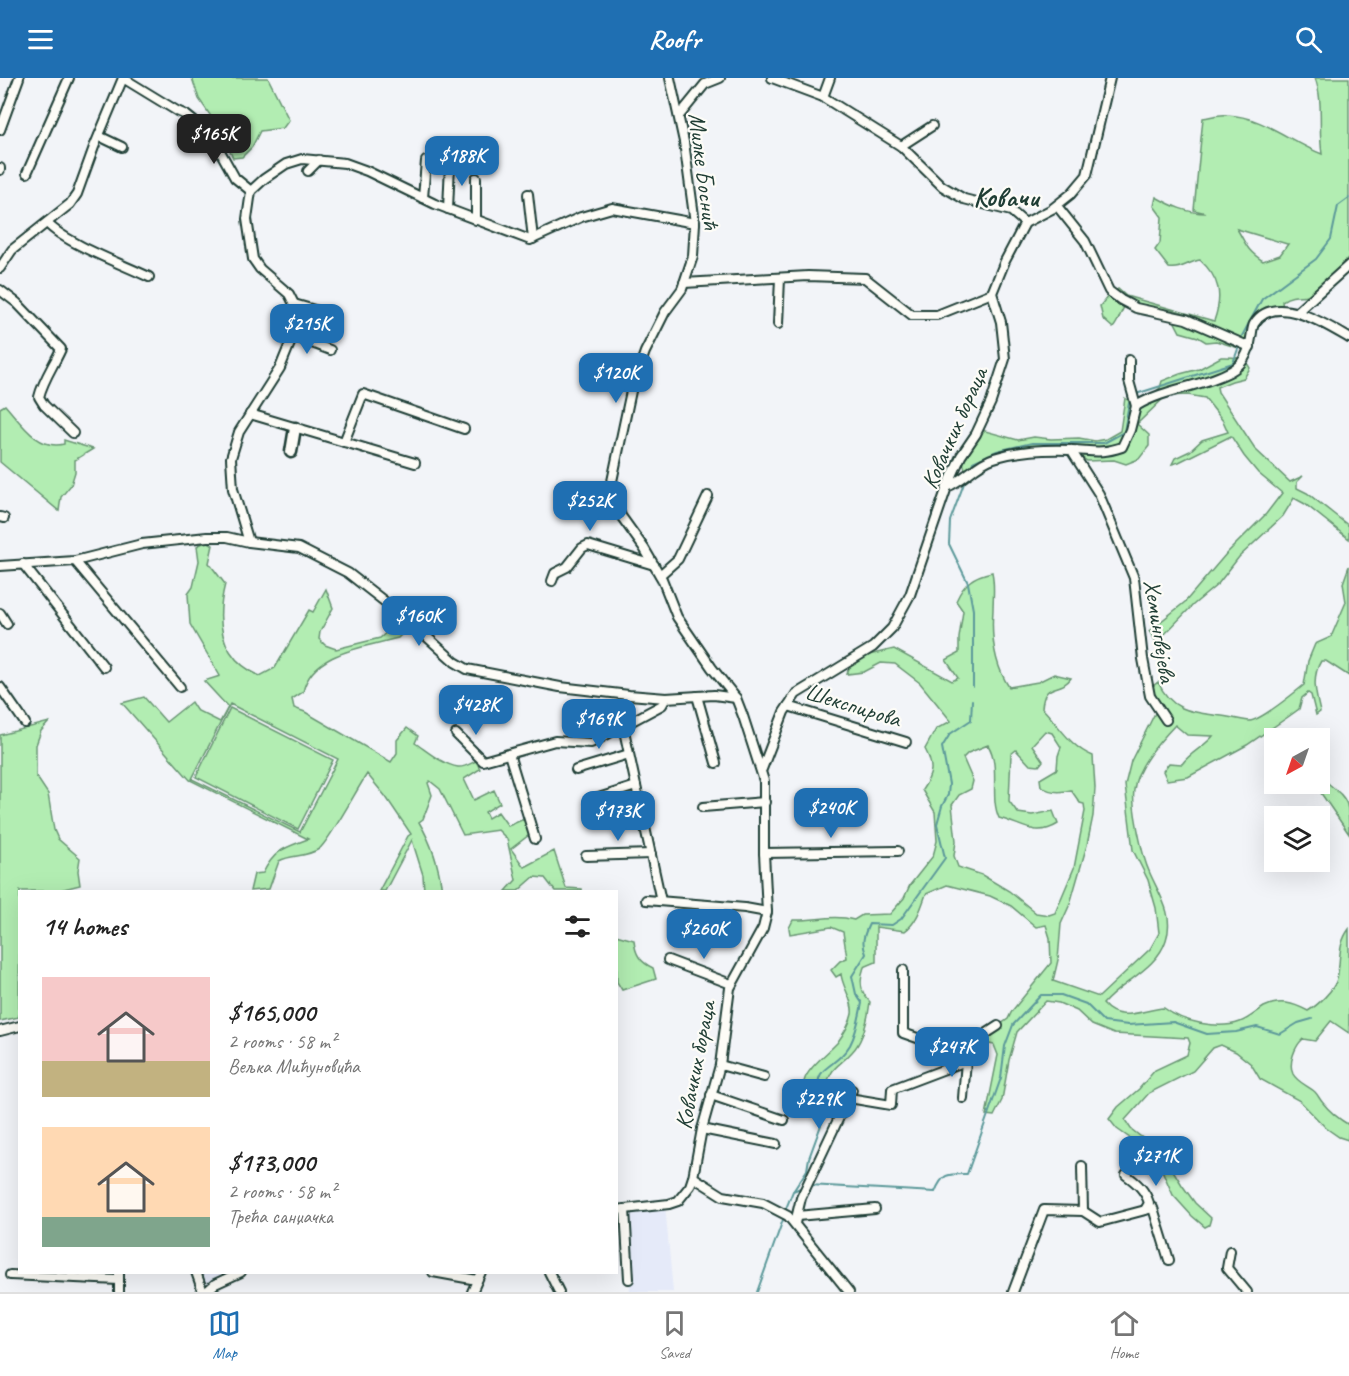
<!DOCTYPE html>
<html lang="en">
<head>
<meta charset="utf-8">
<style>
	body { margin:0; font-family:Caveat,sans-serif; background:#f6f6f6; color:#222; height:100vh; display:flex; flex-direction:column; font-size:22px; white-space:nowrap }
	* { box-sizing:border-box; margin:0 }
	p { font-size:20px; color:#767676 }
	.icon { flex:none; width:33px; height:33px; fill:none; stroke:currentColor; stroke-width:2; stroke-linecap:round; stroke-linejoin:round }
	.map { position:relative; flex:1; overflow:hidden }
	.drawer { position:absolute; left:18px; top:812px; width:600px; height:384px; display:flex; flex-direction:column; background:#fff; border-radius:0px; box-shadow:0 6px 24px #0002 }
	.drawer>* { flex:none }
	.needle { width:39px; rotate:220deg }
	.controls { position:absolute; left:1264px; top:650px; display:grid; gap:12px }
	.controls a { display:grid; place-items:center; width:66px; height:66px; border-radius:0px; background:#fff; box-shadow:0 6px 24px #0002; font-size:30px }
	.price { position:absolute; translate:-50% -51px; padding:0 14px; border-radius:12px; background:#1f6fb2; color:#fff; font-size:20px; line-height:39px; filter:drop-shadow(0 2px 3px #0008) }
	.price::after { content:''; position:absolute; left:50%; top:36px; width:18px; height:14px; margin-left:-9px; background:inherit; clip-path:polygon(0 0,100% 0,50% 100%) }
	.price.current { background:#222; color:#fff }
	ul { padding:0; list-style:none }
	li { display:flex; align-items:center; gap:18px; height:150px; padding:0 24px }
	li span { display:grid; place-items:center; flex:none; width:168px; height:120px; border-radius:0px; color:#555 }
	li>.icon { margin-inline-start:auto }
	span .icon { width:72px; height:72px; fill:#fffc; stroke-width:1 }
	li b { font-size:26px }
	h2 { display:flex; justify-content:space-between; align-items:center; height:72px; padding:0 24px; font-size:26px }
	header { display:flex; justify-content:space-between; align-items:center; height:78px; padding:0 24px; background:#1f6fb2; color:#fff; font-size:27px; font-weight:800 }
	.tab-bar { display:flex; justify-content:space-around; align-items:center; height:84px; border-top:2px solid #e0e0e0; background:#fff; font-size:16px; color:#767676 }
	.tab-bar a { display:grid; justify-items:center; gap:3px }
	.tab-bar .current { color:#1f6fb2 }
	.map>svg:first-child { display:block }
	.built { fill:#e5eaf9 }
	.green { fill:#b2edb2; stroke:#689573; stroke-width:1.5; fill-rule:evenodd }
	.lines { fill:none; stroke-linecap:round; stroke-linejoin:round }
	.stream { stroke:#5c999a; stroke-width:2 }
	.street-casing { stroke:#1f3d34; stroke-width:12 }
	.secondary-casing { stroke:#1f3d34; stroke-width:15 }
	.street { stroke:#fdfcf7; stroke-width:8 }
	.secondary { stroke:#fdfcf7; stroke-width:10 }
	.labels { text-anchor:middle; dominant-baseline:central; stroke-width:4.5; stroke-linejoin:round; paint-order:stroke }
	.street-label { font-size:24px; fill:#1f3d34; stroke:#fdfcf7 }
	.quarter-label { font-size:27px; font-weight:bold; fill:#1f3d34; stroke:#fdfcf7 }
</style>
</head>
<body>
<header><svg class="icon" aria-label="menu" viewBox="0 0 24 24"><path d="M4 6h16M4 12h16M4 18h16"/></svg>Roofr<svg class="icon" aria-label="search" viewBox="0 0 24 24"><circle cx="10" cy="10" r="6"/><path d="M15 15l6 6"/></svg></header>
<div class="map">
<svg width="1349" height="1214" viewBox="0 0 1349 1214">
	<rect width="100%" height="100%" fill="#f2f4f8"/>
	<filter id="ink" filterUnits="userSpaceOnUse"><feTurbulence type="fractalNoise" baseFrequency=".0167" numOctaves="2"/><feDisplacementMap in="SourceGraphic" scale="12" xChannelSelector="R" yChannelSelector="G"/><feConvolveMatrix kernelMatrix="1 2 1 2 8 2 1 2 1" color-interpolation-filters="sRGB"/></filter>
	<g filter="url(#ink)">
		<g class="built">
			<polygon points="665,1127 673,1214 630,1214 625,1131"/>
			<polygon points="200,1194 234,1194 204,1208"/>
		</g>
		<g class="green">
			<polygon points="192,0 268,0 289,42 283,50 260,53 252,69 242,79 233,80 219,50 199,21"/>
			<path d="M1315,0H1349V179C1337,189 1329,208 1315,215C1303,221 1296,214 1282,223L1283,233C1256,236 1254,244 1250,269L1242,271L1216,263L1206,264L1198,259L1180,254L1171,237L1127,225C1120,233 1120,242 1113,250L1103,241L1100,228L1108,218L1118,211L1126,218L1214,243C1223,218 1220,200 1200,182C1188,184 1181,192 1169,190L1155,172L1160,165L1162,139L1154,128L1156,119C1172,128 1187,135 1206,135L1194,132L1203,40C1211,39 1219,36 1227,37C1262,38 1291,64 1322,76C1318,51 1324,24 1315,0ZM1237,151L1287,166H1288L1280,177L1263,183C1246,172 1247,167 1237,151Z"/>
			<path d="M1221,279C1232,279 1244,278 1250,290L1244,300L1232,303L1217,309L1218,314L1256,372L1290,404L1303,398L1297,404V410L1307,415L1349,448V461L1305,426L1294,420L1283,438L1239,479L1218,506L1193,527L1163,558L1155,562L1149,553L1185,524L1226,476L1266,436L1282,415L1258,395L1244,378L1231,358L1179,384L1172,386L1175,380L1190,373L1202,362L1228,354L1223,343L1205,320L1188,317L1166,318L1137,346L1149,357V368L1139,381L1126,386L1114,382L1087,383L1071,372L992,380L965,391L961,378L978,351L1018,362L1034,359L1051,361L1079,360L1095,363L1106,361L1120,353L1125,320L1136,328L1160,310L1162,303L1180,296L1199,291Z"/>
			<path d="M5,327C21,345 38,373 64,366V362L93,371L75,382V394L71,407L61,419L59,433L0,384V330Z"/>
			<path d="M207,463L213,467L209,485L225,506C215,545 220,580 260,598L275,590L309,532L313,534L326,511L333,530L320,554L319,561L325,567L336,571L380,560L388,553L389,535L406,548L405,553L398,560C366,569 311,574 303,614L292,621L294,630L305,634L391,684L397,675V662L407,650L418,658L415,665C427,673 443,687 458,689C464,690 471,685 476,683L480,691L464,701L474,722L494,712L500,725L485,734L488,740L498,734L508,748L524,741L529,757L511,771L524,789L554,773L566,810L582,811V813H555L545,800L534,799L518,813H506L516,802L507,761L498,752L463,757L440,711L430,703L428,705L432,717L423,741L419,744C432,766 439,787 442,813H424L423,797L412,762L385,813H379L408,758L411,756L386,719L367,696C357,711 329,764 319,771C305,780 292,776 279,783L269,811L250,813L254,796L263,795C275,771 285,770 308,761L190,702L122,625L144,619L166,644L191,624L196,632L220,644L228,629L204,603L220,598L190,546L188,516L193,509L199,483L197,468ZM230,626L338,681L300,754L192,701Z"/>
			<path d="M1349,488V598L1326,583H1321C1311,599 1316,617 1320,634L1316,637L1311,617L1308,615L1302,620L1299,631L1288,639L1247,667L1188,699L1167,702L1163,693L1169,685L1182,686C1191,674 1204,669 1213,658L1187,657L1175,647C1159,664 1136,689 1134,712C1132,725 1136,741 1138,753C1141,766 1143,780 1149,793C1158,815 1175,836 1166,862C1157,891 1121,904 1103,926C1120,946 1143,931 1164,930C1182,944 1218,952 1240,944C1249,941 1256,934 1264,929C1280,921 1293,925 1308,933C1318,927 1334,912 1337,901C1341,883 1337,867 1349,851V955L1331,943L1315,963L1303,961C1295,968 1288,985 1293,996C1297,1004 1308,1008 1315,1014C1318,1017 1320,1022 1323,1025C1330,1034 1339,1041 1349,1047L1348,1062L1339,1059L1326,1050L1300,1023L1260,1001L1251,986L1236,974L1221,967L1213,970L1193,993L1149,1015L1125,1042L1131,1051L1163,1076L1182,1107L1195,1125L1211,1140L1209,1147L1205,1149L1192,1138L1173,1117L1161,1090L1144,1070L1117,1051L1109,1041L1118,1029L1139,1011L1155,992L1187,977L1190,965L1188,960L1114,956L1092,947L1077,933L1059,925L1046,923L1017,954L1009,982L1002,1022L994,1038L986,1037L998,977L994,967L989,966L971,974L969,968L1008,941L1012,933L1051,885L1050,860L1046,847L1036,849L1011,828L990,818L947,807L926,816C921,830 917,844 905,853L876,849V884L864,889C859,903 860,914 870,924C868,940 864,962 852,974C837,991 832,986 825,1012L832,1021L833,1024L827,1028H814C786,1003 820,983 837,965C843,957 850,946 852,936C854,923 842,909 841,896L836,899L831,892L840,883L847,880L843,854L831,849L790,856L789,850L793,842C815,843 833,836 854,842L862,837L890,836L904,820L910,807L933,778L937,763L935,734L922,712C933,696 934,688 925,671L936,651L951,643L920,605L895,586L881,585L864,594L847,596L852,581L894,571L952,603L958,600L946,582L959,575V560L963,533L956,523C964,505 973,498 992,494C995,508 993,518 993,532C991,558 994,586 1009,609L1038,604L1054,596L1071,600C1060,616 1044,602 1042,630C1059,647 1070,669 1093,678L1095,710L1093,738L1087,767L1070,826L1061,846L1058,882L1053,903L1099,919L1150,871L1159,855L1156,830L1148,802L1133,772L1125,707L1131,683L1159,627L1152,609L1158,604C1173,637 1197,634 1228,639C1234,640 1244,643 1250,643C1263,641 1294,615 1304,607L1308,583L1315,566L1331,559L1346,524L1343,505ZM1045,653L1052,655L1061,669L1058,678L1057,691L1040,701L1041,708C1050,715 1060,715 1071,712L1080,725L1084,726L1085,733L1074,790L1055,835L1049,837L1036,835L1009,813L982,797L958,789L954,778L956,763L952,727L959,717L971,711L973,703L963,680L968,675L988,667C1001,688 989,718 999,740C1022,746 1036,760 1058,746L1053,733L1032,737L1018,735L1009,723L1011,676L1016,672L1030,687L1039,688L1043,683L1032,667Z"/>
			<polygon points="230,630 333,682 298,751 196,699"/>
			<polygon points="49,644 41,653 36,667 36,698 48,716 54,752 58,761 80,780 78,793 80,807 56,813 20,813 19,939 0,943 0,657"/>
			<path d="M1321,699C1348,723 1349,718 1349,756L1314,705H1320Z"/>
			<path d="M616,857L634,862C635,876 640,884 653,890L656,901L622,912L617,904Z"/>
		</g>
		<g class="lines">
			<g class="stream">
				<polyline points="1242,258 1262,221 1316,181 1331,161 1338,128 1349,120"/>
				<polyline points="1136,316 1233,285 1238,271"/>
				<polyline points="971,389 973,384 997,373 1032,365 1104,365 1124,354 1129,325 1132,320"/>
				<polyline points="966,400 950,443 949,466 968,505 973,532 973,609"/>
				<path d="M809,1107L935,1114C943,1095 947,1096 967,1096L1001,1000L1005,968L1013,947L1041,917H1061L1086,926L1104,944L1128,947L1173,944L1207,956L1236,954L1257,949L1280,956L1298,945L1312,941"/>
				<path d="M794,1112L807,1092L809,1080L828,1028C803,988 834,994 850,967C857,954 859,940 862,925L856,916L852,898L866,876C861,864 864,857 869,846L892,847L901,841L945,780L937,746L942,728L948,717L949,706L942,669L950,656L971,642L972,622"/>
				<polyline points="785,1133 793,1113 803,1109"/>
				<polyline points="757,1214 784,1139"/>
			</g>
			<defs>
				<g id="street">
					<polyline points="123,0 177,33 186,37 211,57 235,100 251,113"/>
					<polyline points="772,0 823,19 901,68 942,108 964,121 1011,133 1025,145"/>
					<polyline points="823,19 830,0"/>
					<polyline points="679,38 705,6 720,0"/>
					<polyline points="0,52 19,0"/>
					<polyline points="99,58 122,69"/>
					<polyline points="901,68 932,48"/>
					<polyline points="0,90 0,92"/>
					<polyline points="308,93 319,82"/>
					<polyline points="27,95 69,0"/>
					<polyline points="528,116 533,161"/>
					<polyline points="423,120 426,83"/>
					<polyline points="1057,128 1085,163 1109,213 1121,222 1136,230 1186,241 1250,269"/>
					<polyline points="448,131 450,86"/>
					<polyline points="476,142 476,100"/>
					<path d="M47,145C65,165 122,186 149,199"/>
					<polyline points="0,190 12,172 70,126 77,116 94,69 123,0"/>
					<polyline points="684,205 808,198 865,200 912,237 937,237 992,215"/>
					<path d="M0,212L17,225L61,271C54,287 43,302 39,319L44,327L73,355"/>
					<polyline points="294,226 325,235"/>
					<polyline points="1297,234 1349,187"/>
					<polyline points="778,246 780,200"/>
					<polyline points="293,258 330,272"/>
					<polyline points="1129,282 1129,303 1136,328"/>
					<polyline points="250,336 415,385"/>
					<polyline points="344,364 363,316 464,351"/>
					<polyline points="1071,372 1099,416 1134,500 1143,581 1150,618 1166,642"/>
					<path d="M947,409C964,402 977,385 994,380C1018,372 1047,371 1072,372C1094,373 1101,376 1122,369L1130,352L1136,328C1166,310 1202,309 1231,293C1244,286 1249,274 1251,260C1252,256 1252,250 1254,246C1274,213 1327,247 1349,260"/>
					<polyline points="0,439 4,440"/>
					<polyline points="249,464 233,411 231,380 239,354 280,290 293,258 296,230 289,216 260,191 253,181 247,141 251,113 264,101 286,86 302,81 345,85 367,93 435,126 530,162 581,139 612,130 695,145"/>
					<polyline points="75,483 180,609"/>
					<polyline points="23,486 104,589"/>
					<polyline points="0,488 75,483 142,466 207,459 227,459 249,464 299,470 348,495 407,541 455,584 467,591 560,609 629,617 666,620 714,617 736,620"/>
					<polyline points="660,497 678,481 708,418"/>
					<polyline points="552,503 555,495 567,489 582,470 588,467 654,487"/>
					<polyline points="0,535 7,546"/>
					<polyline points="0,609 25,645"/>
					<polyline points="697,618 716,685"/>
					<polyline points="788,628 906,664"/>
					<polyline points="623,648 661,823"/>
					<polyline points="456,656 483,683 555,663 591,665 662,627 666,620"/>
					<polyline points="509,676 535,761"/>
					<polyline points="762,691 784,634 796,616 873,569 892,550 910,517 947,409 961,378 976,356 991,324 1005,281 1001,244 992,215 1005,183 1025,145 1052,131 1071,116 1087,97 1110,0"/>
					<polyline points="576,692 629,676"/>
					<polyline points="589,723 636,708"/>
					<polyline points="703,729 765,724"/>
					<polyline points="764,775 898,773"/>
					<polyline points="586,778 651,776"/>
					<polyline points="646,822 745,830 767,834"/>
					<polyline points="668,882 731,906"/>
					<polyline points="0,953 20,948"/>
					<polyline points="963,976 978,961 998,948"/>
					<polyline points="720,987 764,999"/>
					<polyline points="711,1017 784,1042"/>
					<polyline points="849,1020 891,1027 892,1011 966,983 963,976 903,955 903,892"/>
					<polyline points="963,1020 966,983"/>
					<polyline points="702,1051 776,1066"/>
					<polyline points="1082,1088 1083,1133"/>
					<path d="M1126,1097C1137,1105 1145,1112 1149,1125L1145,1132"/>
					<polyline points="693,1099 723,1118 763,1125 788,1138 849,1214"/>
					<polyline points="625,1131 629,1201"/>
					<polyline points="616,1132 669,1126 678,1123 690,1108 693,1099 702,1051 720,987 730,910 763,850 767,834 764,775 764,703 743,638 736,620 712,590 677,539 662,501 644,470 621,438 611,408 631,313 645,274 665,234 682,211 693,178 695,145 684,64 670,0"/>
					<polyline points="797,1138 875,1131"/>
					<polyline points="795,1145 801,1120 852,1012"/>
					<polyline points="1230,1173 1227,1190 1247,1214"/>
					<polyline points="119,1194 119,1214"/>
					<polyline points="196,1194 203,1214"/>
					<polyline points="433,1194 477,1202"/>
					<polyline points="549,1194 559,1214"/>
					<polyline points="10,1197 119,1202"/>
					<polyline points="206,1214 215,1206 241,1194"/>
					<polyline points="472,1214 481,1194"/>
					<polyline points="1013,1214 1044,1132 1083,1133 1100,1144 1153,1130 1169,1182"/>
				</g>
				<polyline id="secondary" points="291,374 295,350"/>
			</defs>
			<use href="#street" class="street-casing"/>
			<use href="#secondary" class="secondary-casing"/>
			<use href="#street" class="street"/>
			<use href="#secondary" class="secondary"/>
		</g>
	</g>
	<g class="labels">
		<g class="street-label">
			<text transform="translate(704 93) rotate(83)">Милке Боснић</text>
			<text transform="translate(954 350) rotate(-66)">Ковачких бораца</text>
			<text transform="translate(1160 553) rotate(81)">Хемингвејева</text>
			<text transform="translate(853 627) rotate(17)">Шекспирова</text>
			<text transform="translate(695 987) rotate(-79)">Ковачких бораца</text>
		</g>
		<g class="quarter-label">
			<text x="1006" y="119">Ковачи</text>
		</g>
	</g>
</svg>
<div class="controls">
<a><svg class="needle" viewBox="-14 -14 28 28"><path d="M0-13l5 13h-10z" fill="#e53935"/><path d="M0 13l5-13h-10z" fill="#767676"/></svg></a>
<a><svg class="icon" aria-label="layers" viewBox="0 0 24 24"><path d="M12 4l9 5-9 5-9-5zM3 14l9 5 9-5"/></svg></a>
</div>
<b class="price current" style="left:214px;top:87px">$165K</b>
<b class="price" style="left:462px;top:109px">$188K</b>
<b class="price" style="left:307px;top:277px">$215K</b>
<b class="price" style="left:616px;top:326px">$120K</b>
<b class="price" style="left:590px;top:454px">$252K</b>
<b class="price" style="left:419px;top:569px">$160K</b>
<b class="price" style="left:476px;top:658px">$428K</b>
<b class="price" style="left:599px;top:672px">$169K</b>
<b class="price" style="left:831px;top:761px">$240K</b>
<b class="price" style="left:618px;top:764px">$173K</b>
<b class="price" style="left:704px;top:882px">$260K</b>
<b class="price" style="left:952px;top:1000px">$247K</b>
<b class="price" style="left:819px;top:1052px">$229K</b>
<b class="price" style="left:1156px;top:1109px">$271K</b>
<section class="drawer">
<h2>14 homes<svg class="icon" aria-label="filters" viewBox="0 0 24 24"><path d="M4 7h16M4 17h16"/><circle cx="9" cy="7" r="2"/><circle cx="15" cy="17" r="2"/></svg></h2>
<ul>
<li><span style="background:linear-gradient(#f6c9c9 70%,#c2b280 0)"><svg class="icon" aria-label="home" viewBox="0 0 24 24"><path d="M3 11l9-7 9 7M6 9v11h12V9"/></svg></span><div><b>$165,000</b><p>2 rooms · 58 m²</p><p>Вељка Мићуновића</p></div></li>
<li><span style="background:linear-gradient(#ffd9b3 75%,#7fa58c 0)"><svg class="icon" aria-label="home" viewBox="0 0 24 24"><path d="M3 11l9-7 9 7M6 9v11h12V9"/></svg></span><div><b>$173,000</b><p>2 rooms · 58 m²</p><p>Трећа санџачка</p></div></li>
</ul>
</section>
</div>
<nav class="tab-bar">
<a class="current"><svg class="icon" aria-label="map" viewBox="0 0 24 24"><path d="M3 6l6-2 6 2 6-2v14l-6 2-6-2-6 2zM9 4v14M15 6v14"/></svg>Map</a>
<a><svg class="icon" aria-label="saved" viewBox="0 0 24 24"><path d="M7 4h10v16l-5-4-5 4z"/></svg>Saved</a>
<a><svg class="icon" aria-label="home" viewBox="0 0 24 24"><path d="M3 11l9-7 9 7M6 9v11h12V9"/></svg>Home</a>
</nav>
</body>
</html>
